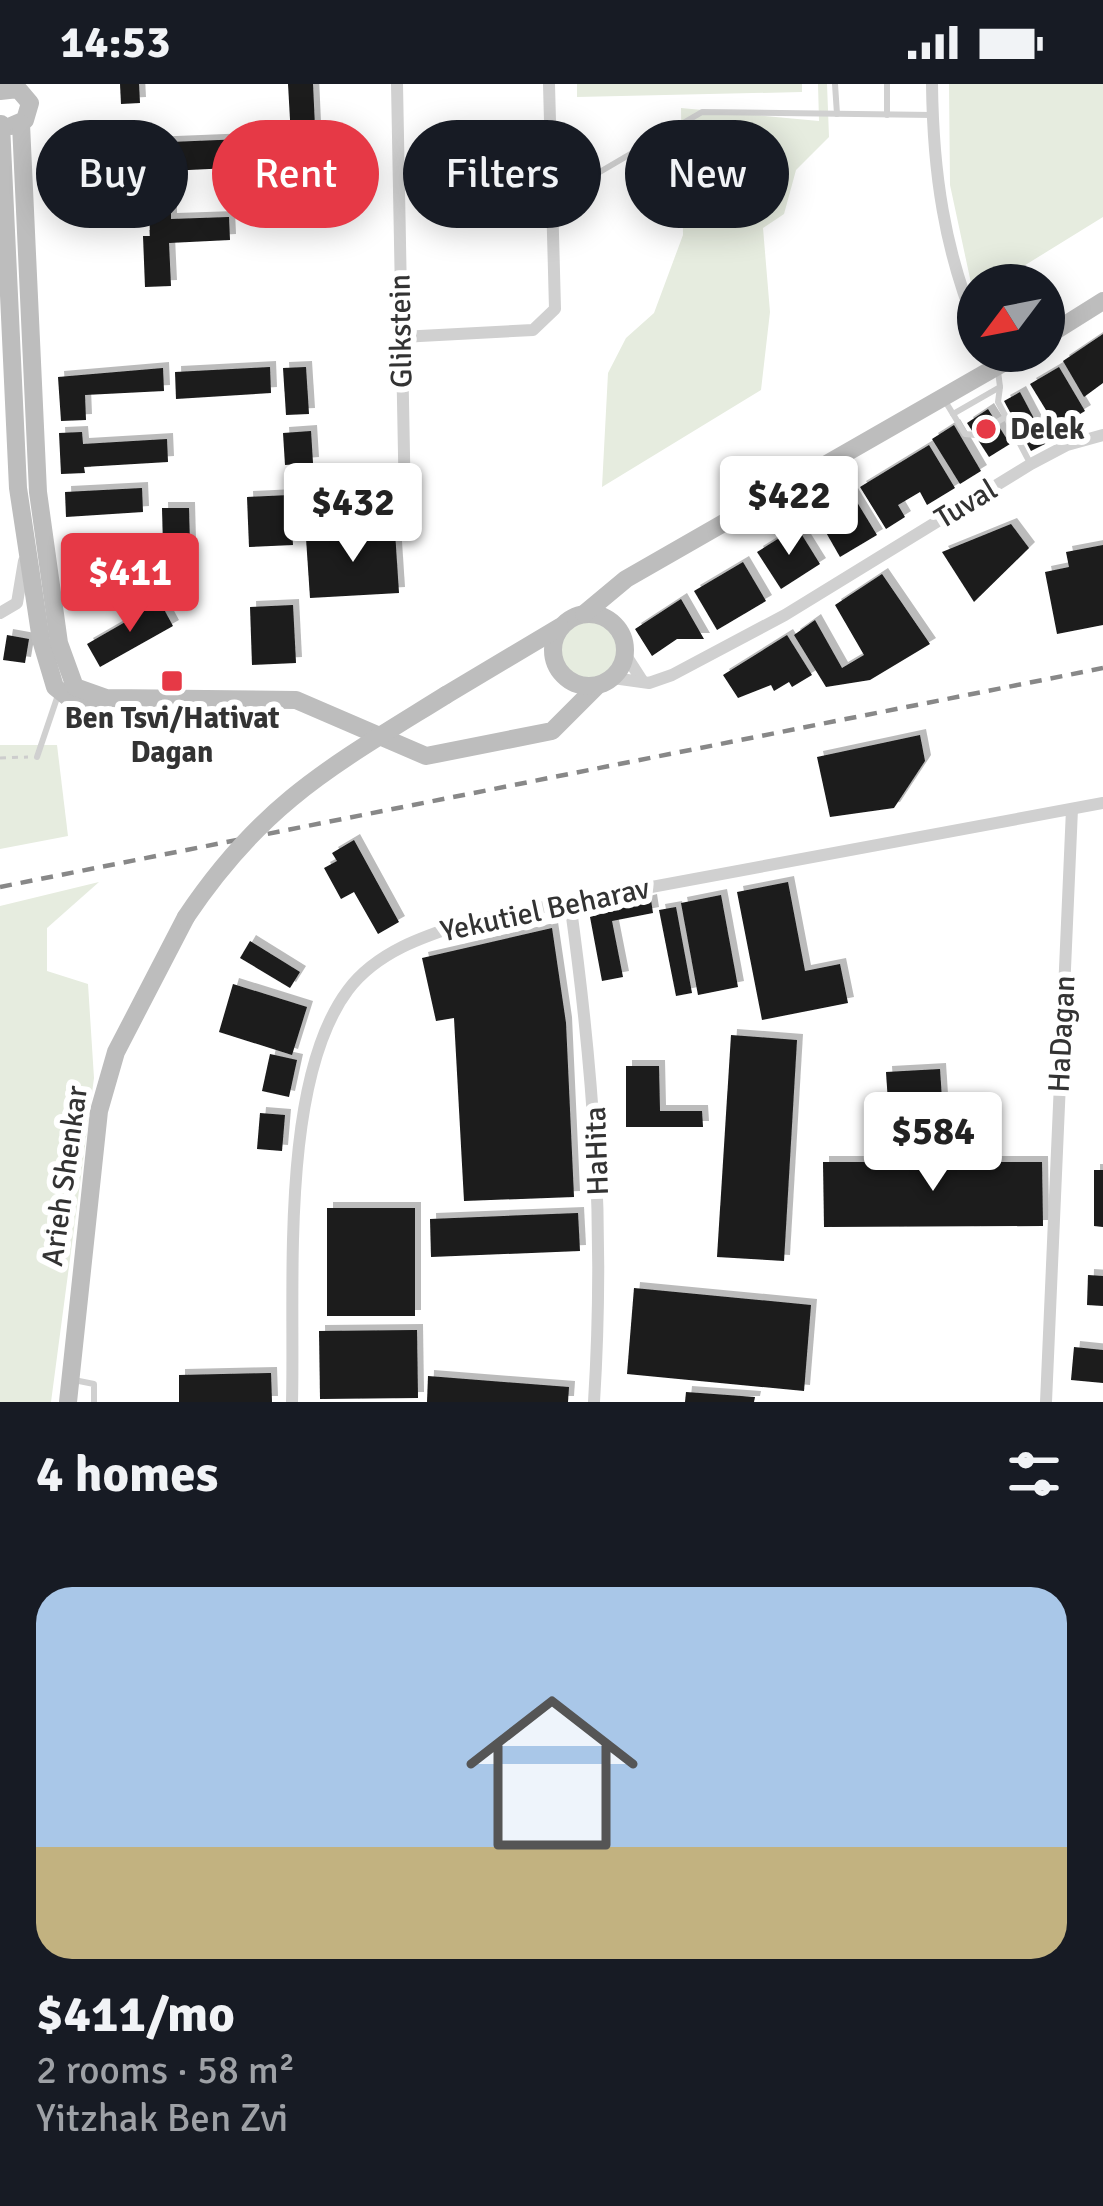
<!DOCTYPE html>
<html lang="en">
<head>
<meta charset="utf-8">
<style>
	body { margin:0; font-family:Signika,sans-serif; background:#242831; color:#f1f3f6; height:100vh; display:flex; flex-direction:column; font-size:45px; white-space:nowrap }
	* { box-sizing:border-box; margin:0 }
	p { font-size:39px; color:#9ea1a6 }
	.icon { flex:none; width:66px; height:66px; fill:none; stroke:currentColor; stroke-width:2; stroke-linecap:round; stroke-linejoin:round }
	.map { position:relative; height:1318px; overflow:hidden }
	.panel { display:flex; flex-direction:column; background:#171b24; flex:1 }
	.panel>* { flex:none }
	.top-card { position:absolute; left:36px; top:36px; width:1032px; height:108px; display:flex; gap:24px }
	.needle { width:78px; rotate:238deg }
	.tools { position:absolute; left:957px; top:180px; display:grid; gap:24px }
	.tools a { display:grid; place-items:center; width:108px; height:108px; border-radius:50%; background:#171b24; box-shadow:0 6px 30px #0003; font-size:60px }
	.price { position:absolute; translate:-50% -102px; padding:0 27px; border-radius:12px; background:#fff; color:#222; font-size:39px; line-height:78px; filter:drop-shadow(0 3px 6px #0008) }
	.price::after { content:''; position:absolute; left:50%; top:72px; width:36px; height:27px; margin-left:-18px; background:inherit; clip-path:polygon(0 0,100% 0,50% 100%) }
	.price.on { background:#e63946; color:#fff }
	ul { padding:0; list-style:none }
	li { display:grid; align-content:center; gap:24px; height:636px; padding:0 36px }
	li+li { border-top:3px solid #363941 }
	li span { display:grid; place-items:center; height:372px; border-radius:36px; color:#555 }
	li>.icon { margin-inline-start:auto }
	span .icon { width:216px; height:216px; fill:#fffc; stroke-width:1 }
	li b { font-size:51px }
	h2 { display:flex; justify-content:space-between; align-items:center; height:144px; padding:0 36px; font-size:51px }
	.pill { padding:0 42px; border-radius:54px; background:#171b24; box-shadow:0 6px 30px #0003; font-size:42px; line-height:108px }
	.pill.on { background:#e63946; color:#fff }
	.status { display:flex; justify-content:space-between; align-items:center; height:84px; padding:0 60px; background:#171b24; direction:ltr }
	.status svg { height:33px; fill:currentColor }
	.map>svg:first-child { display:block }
	.green { fill:#e6ecdf }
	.building { fill:#1a1a1a; filter:url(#shadow) }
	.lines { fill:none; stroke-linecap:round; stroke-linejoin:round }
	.path { stroke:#cdcdcd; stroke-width:3; stroke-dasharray:6 6; stroke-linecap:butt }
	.lane { stroke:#d0d0d0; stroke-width:6 }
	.street { stroke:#d0d0d0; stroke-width:12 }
	.secondary { stroke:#bdbdbd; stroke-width:18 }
	.rail { stroke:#888; stroke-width:4.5; stroke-dasharray:12 9; stroke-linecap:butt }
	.secondary-bridge { stroke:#bdbdbd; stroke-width:18 }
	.poi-dot { fill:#e63946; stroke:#fff; stroke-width:4.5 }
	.labels { text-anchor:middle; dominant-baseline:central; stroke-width:12; stroke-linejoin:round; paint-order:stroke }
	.street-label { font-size:30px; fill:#333; stroke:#fff }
	.poi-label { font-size:30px; font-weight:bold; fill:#333; stroke:#fff; text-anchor:start }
</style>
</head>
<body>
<div class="status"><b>14:53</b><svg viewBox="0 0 49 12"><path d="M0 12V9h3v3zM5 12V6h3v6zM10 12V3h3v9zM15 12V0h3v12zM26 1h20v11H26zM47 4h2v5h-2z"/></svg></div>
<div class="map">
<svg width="1103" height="1318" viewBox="0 0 1103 1318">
	<defs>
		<filter id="shadow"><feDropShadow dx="6" dy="-6" stdDeviation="0" flood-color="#0004"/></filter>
	</defs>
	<rect width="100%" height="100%" fill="#fff"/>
	<g class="green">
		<polygon points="577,0 802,0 802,8 577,13"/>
		<polygon points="818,0 827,0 829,53 796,86 784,130 763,144 770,228 761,306 602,403 608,289 626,254 654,229 683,151 681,24 819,37"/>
		<polygon points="949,0 1103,0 1103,133 993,201 978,201 974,213 950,101"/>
		<circle cx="589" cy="567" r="29"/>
		<polygon points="0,661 57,661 68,752 0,765"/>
		<polygon points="99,798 47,844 47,887 88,900 94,994 51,1318 0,1318 0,822"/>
	</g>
	<g class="building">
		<polygon points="120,0 139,0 140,19 121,20"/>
		<polygon points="288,0 313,0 316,65 294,66 295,81 147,88 146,59 291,53"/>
		<polygon points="171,122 171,135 229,133 230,156 169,159 171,202 145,203 143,152 150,152 149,123"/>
		<polygon points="1103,250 1103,299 1084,313 1063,277"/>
		<polygon points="270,283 271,309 176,315 175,288"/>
		<polygon points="306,283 309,330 286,331 283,284"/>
		<polygon points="1059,283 1085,327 1057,344 1030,300"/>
		<polygon points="163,284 164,307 85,311 86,336 61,337 58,293"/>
		<polygon points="1020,308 1047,359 1031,367 1004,317"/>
		<polygon points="988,325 1010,360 989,373 967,339"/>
		<polygon points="954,341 981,387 960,400 932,355"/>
		<polygon points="311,347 313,379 285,381 283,349"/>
		<polygon points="82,348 83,360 167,355 168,378 84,383 85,389 61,390 59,349"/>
		<polygon points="929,361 955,404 927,421 920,408 898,421 905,433 886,445 860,403"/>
		<polygon points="142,404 143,428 66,433 65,408"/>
		<polygon points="852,410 877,451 840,473 816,431"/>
		<polygon points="290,411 293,461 249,463 247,413"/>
		<polygon points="162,424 189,424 191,500 164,501"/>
		<polygon points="1011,440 1029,464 974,518 942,468"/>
		<polygon points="797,443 820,480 781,505 757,468"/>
		<polygon points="395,448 399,509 310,514 306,454"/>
		<polygon points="121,455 134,496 96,508 83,467"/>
		<polygon points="1103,461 1103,541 1057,550 1045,488 1069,483 1066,468"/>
		<polygon points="743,478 766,517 717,546 694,507"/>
		<polygon points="882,490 930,560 870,596 826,603 794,551 815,536 842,584 864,571 835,521"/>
		<polygon points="681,515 704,555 677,555 652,572 635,545"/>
		<polygon points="160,518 173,542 100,583 87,560"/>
		<polygon points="293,521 296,579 252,581 250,523"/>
		<polygon points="7,551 29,555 25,579 3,576"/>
		<polygon points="787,551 812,591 792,603 789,598 774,607 771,601 738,614 723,591"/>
		<polygon points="920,651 925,677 894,724 830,733 817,673"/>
		<polygon points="354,756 399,838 378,850 354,808 341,815 324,784 337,777 332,769"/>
		<polygon points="788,798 805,887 840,880 848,919 762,936 737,808"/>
		<polygon points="721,811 738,903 698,911 681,819"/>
		<polygon points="651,816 653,829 612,837 623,893 602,897 590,833"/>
		<polygon points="676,823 692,909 676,912 659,826"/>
		<polygon points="552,844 566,939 574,1113 464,1117 454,934 436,937 422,874"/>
		<polygon points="250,857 300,888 290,904 240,874"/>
		<polygon points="233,900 307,923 292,971 219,948"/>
		<polygon points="731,951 797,956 784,1177 717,1173"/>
		<polygon points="270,970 297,976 289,1013 262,1007"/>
		<polygon points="626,982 659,982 660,1027 702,1027 703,1043 626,1043"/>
		<polygon points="940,985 943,1031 889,1034 886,988"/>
		<polygon points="260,1029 285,1031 282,1067 257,1065"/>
		<polygon points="823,1078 1042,1078 1043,1142 824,1143"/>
		<polygon points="1094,1086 1103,1086 1103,1143 1094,1142"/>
		<rect x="327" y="1124" width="88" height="108"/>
		<polygon points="578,1129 580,1167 431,1173 430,1135"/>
		<polygon points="1088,1191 1103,1192 1103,1222 1087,1221"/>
		<polygon points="634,1204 811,1221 804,1307 627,1290"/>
		<polygon points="417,1246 418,1314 320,1315 319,1247"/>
		<polygon points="1074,1263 1103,1266 1103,1299 1071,1296"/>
		<polygon points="271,1289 272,1318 179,1318 179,1291"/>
		<polygon points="428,1292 569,1303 568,1318 427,1318"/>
		<polygon points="686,1308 755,1313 754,1318 685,1318"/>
	</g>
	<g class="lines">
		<polyline class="path" points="0,674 28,673"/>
		<g class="lane">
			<polyline points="835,0 837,30"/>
			<polyline points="887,0 887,31"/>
			<polyline points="552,116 702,28 933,31"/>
			<polyline points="1000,303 998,318 1029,377"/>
			<polyline points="945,317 953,330 1000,303 998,287"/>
			<polyline points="953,330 965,350 975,351 1004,334"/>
			<path d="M149,618C163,634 174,651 198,643L210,619"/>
			<polyline points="37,673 59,608"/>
			<polyline points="74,1296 94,1300 94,1318"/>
		</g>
		<g class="street">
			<polyline points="397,0 405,423"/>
			<path d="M932,0C933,87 944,166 978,247"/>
			<polyline points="401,253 533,246 555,225 549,0"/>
			<polyline points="0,529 17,519 24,477"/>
			<polyline points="625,570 643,598"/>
			<polyline points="613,594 649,599 672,591 785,531 1031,380 1067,361 1103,351"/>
			<path d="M570,818C594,991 605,1143 594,1318"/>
			<path d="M292,1318C295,1205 279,998 348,906C378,866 428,851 474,836L1103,719"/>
			<polyline points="1046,1318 1072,725"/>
		</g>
		<g class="secondary">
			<polyline points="0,7 18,5 30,19 25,36 11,42"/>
			<polyline points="1,40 18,404 41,556 55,603 70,615 95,615"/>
			<polyline points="21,40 38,408 59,559 75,603 106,614 296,616 426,672 552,647 597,602"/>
			<polyline points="1044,254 1103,217"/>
			<circle cx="589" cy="566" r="36"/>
			<polyline points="584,530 626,495 1024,267"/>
			<polyline points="446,611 560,543"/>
			<polyline points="68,1318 99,1027 116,968 186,833"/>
		</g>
		<polyline class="rail" points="0,803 1103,584"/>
		<path class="secondary-bridge" d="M186,833C263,718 332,682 446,611"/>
	</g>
	<g class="poi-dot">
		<circle cx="986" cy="345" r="12"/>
		<rect x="160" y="585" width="24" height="24" rx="6"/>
	</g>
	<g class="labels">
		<g class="street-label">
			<text transform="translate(401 247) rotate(-91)">Glikstein</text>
			<text transform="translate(966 420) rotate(-31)">Tuval</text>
			<text transform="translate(545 826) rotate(-12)">Yekutiel Beharav</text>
			<text transform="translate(1062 950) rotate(-87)">HaDagan</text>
			<text transform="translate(597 1067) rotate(-92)">HaHita</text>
			<text transform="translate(65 1092) rotate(-82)">Arieh Shenkar</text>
		</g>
		<g class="poi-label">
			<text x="1010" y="345">Delek</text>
			<text x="172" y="634" text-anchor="middle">Ben Tsvi/Hativat<tspan x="172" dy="34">Dagan</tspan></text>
		</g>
	</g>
</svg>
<div class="tools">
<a><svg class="needle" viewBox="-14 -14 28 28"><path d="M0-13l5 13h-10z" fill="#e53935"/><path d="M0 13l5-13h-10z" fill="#9ea1a6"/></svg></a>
</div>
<b class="price" style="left:789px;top:474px">$422</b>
<b class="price" style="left:353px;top:481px">$432</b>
<b class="price on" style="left:130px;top:551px">$411</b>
<b class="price" style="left:933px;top:1110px">$584</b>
<div class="top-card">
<a class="pill">Buy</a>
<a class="pill on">Rent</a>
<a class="pill">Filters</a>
<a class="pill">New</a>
</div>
</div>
<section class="panel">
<h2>4 homes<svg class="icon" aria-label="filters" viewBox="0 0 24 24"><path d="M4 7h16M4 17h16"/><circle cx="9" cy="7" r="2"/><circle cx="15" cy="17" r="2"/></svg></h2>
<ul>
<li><span style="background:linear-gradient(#a9c7e8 70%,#c2b280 0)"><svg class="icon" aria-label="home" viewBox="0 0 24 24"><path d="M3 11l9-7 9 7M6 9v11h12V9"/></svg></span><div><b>$411/mo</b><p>2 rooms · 58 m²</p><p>Yitzhak Ben Zvi</p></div></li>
</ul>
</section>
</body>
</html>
